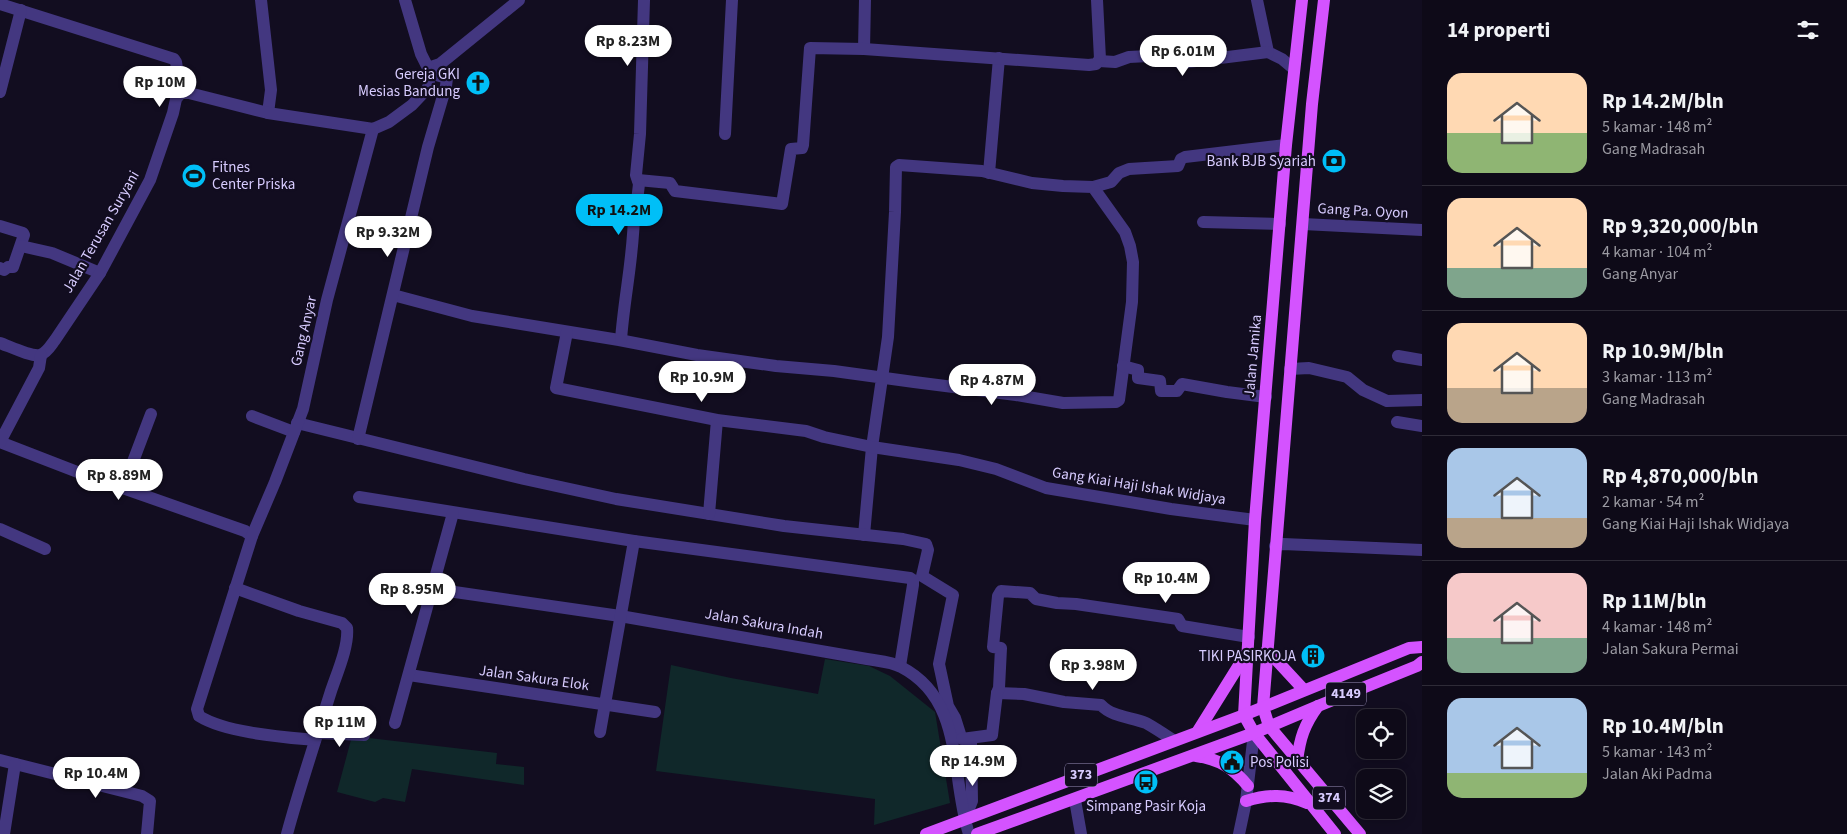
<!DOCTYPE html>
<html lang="id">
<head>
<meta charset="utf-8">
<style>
	body { margin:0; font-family:"Source Sans 3",sans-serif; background:#1c1825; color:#f1f3f6; height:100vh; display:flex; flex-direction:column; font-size:19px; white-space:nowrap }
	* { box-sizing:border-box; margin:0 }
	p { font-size:16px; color:#9b9aa2 }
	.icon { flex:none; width:28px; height:28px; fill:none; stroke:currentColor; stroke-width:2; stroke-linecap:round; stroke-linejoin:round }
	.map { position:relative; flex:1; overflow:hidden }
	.side { display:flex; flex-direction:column; background:#0e0a18; width:425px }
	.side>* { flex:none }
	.controls { position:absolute; left:1356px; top:709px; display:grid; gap:10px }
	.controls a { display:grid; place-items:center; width:50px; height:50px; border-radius:10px; background:#0e0a18; box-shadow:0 2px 12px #0003,0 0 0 1px #2e2b37; font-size:25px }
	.price { position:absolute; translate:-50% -42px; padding:0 11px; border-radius:18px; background:#fff; color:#222; font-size:16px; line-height:32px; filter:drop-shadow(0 1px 2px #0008) }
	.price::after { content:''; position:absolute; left:50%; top:30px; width:15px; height:11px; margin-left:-8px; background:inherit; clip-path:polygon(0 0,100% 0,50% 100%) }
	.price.active { background:#00bff7; color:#111 }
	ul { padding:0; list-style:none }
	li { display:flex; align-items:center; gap:15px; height:125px; padding:0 25px }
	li+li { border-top:1px solid #2e2b37 }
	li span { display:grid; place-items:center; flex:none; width:140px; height:100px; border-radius:15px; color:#555 }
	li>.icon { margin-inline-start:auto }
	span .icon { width:60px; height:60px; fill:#fffc; stroke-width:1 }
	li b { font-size:21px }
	h2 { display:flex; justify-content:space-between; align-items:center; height:60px; padding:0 25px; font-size:21px }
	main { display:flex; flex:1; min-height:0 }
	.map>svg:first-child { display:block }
	.green { fill:#10282a }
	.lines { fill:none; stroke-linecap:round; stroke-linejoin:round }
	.minor { stroke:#433780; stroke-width:12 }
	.tertiary { stroke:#433780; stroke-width:12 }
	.primary { stroke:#d453ff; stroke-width:12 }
	.labels { text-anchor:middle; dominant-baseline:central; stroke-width:4.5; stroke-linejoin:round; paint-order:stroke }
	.shield { fill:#120d20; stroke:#9d93bc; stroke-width:1 }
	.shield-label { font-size:14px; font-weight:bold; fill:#d8ccff }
	.poi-label { font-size:15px; fill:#d8ccff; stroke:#120d20; text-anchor:end }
	.street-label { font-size:15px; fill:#d8ccff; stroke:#120d20 }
</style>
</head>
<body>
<main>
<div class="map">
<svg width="1422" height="834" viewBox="0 0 1422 834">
	<rect width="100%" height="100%" fill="#120d20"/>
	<g class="green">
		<polygon points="825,659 869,666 890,676 935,712 950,803 874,825 875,799 656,771 671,665 731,678 818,694"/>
		<polygon points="352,736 497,753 496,764 524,767 524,785 412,769 405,802 383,798 375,802 337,792"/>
	</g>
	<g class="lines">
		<g class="minor">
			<polyline points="261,0 271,90 268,113"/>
			<polyline points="1257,0 1268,52 1282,59 1294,69"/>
			<polyline points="0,4 174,59 176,62 181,93"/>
			<polyline points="864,49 865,0"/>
			<polyline points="1099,61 1115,62 1129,57 1168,55 1180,63 1268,52"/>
			<polyline points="428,68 440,64 519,0"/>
			<polyline points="0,92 21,10"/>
			<polyline points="725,134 732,0"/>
			<polyline points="989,173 999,58"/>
			<polyline points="638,180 670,183 675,191 782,204 791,149 802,148 803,145 810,48 864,49 1089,65 1096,64 1100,59 1097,0"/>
			<polyline points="1093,187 1111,182 1119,173 1129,169 1178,166 1181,159 1185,157 1286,145"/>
			<polyline points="1203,222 1280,224"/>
			<polyline points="1303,224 1422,230"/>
			<polyline points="0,226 23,233 24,235 13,267 8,267 4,270 0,268"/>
			<polyline points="21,246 52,253 100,273"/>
			<polyline points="393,295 472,316 619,340 697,355 776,366 834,371 914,382 1016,395 1063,403 1116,402 1119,400 1132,302 1133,262 1130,246 1125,232 1093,187 1063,186 1032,183 982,171 899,165 896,167 895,212 888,337 872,447 864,535"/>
			<polyline points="567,332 556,388 717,420 806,431 824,437 872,447 959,460 996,469 1046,488 1171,509 1255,520"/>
			<path d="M621,340C624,297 634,255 634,212L636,210L639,184L636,175L640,134L644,0"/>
			<path d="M0,343C9,346 31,357 40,355C47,353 51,345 55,340L100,273L150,180L173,113L176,99L181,93H189L268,113L373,129L389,122L412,105L428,88L429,84L428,68L421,54L405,0"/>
			<polyline points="1398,356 1422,360"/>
			<polyline points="1123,366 1138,370 1138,378 1160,381 1161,391 1177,391 1182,384 1227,392 1266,397"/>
			<polyline points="1290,369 1309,368 1347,377 1363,390 1387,401 1422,400"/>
			<polyline points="252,416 294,432"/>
			<polyline points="1397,422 1422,426"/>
			<polyline points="297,423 524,479 616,499 784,526 903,539 926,544 928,550 922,576 953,595 939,664 948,706 955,718 961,737 971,742 972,801 970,806 964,813"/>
			<polyline points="358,439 428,147 446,86 447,78 429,73"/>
			<polyline points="0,442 80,473 245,531 252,536"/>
			<polyline points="0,442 39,368 41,355"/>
			<polyline points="123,488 151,414"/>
			<polyline points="359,497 634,541 910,578 913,580 913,585 900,666"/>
			<polyline points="709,514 717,420"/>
			<polyline points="0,529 45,549"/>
			<polyline points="1275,546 1283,544 1422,550"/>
			<path d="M235,588L299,611L342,623L347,628C349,646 337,673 331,691C316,739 300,786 287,834"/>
			<path d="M434,589L620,616L867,659C878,661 892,662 901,667C965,700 950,776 969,834"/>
			<polyline points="409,675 655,712"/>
			<path d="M997,693L1024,694L1064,702L1101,705C1112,717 1131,717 1146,723C1155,728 1164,734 1173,740"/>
			<polyline points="395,723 453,513"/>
			<polyline points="600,732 634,541"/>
			<polyline points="318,733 364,735"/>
			<polyline points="962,739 992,735 997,693 999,688 1001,648 993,647 998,596 1001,591 1030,593 1036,599 1057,603 1076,604 1178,619 1182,626 1249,637"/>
			<path d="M315,740C283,737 226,733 199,716L197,709L252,536L275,482L303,409L327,300L373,129"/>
			<polyline points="0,760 142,796 150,801 147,834"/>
			<polyline points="1075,800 1081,834"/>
			<polyline points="4,834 15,764"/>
		</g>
		<polyline class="tertiary" points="1239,834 1246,801 1254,733"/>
		<g class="primary">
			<polyline points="1302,0 1286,145 1255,520 1244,715 1254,733 1335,834"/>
			<polyline points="1324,0 1312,104 1263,707 1269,726 1360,834"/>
			<polyline points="1267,650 1304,690"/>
			<polyline points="1198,731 1246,654"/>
			<path d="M1196,756C1219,759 1233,768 1248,786"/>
			<path d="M1297,761C1300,738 1304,725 1318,706"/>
			<path d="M1246,801C1268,794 1286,794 1307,803"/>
			<polyline points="926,834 1244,715 1409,648 1422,647"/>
			<polyline points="977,834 1254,733 1318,706 1417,666 1422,662"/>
		</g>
	</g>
	<defs>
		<symbol id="church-disc" viewBox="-11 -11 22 22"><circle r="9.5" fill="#00bff7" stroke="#120d20"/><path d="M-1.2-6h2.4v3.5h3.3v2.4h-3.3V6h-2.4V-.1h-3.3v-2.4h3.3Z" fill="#111"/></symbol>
		<symbol id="bank-disc" viewBox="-11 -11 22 22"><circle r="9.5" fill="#00bff7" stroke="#120d20"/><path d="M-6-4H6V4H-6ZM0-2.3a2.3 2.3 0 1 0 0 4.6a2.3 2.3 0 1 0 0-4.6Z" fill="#111"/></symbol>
		<symbol id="stadium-disc" viewBox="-11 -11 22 22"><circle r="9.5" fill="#00bff7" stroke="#120d20"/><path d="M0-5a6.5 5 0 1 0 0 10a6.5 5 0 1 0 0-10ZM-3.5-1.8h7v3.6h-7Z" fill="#111"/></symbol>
		<symbol id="building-disc" viewBox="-11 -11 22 22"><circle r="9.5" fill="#00bff7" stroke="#120d20"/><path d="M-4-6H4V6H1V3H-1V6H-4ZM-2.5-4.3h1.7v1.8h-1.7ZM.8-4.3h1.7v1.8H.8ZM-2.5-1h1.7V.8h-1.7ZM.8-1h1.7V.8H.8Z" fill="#111"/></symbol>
		<symbol id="civic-disc" viewBox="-11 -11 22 22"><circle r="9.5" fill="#00bff7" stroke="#120d20"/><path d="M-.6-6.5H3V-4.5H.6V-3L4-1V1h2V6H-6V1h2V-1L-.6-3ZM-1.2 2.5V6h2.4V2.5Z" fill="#111"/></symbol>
		<symbol id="bus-disc" viewBox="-11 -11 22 22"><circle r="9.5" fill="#00bff7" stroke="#120d20"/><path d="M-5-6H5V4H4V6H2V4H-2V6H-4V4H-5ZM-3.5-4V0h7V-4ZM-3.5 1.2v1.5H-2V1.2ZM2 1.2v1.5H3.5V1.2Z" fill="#111"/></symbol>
	</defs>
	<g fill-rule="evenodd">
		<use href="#church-disc" x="464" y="69" width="28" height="28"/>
		<use href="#bank-disc" x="1320" y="147" width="28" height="28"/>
		<use href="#stadium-disc" x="180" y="162" width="28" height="28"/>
		<use href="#building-disc" x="1299" y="642" width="28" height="28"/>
		<use href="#civic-disc" x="1218" y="748" width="28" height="28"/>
		<use href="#bus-disc" x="1132" y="768" width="28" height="28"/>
	</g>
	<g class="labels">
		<g class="shield">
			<rect x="1326" y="682.5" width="40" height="23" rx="4"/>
			<rect x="1065" y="763.5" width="32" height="23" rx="4"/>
			<rect x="1313" y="786.5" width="32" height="23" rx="4"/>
		</g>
		<g class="shield-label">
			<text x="1346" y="694">4149</text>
			<text x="1081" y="775">373</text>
			<text x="1329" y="798">374</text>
		</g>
		<g class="poi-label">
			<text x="460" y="74">Gereja GKI<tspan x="460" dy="17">Mesias Bandung</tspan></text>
			<text x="1316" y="161">Bank BJB Syariah</text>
			<text x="212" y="167" text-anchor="start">Fitnes<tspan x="212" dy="17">Center Priska</tspan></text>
			<text x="1296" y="656">TIKI PASIRKOJA</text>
			<text x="1250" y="762" text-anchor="start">Pos Polisi</text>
			<text x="1146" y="806" text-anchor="middle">Simpang Pasir Koja</text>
		</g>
		<g class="street-label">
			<text transform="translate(1363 211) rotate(3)">Gang Pa. Oyon</text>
			<text transform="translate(101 232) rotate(-60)">Jalan Terusan Suryani</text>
			<text transform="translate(304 331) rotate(-77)">Gang Anyar</text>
			<text transform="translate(1253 356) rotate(-85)">Jalan Jamika</text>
			<text transform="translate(1139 486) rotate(9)">Gang Kiai Haji Ishak Widjaya</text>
			<text transform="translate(764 624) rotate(10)">Jalan Sakura Indah</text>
			<text transform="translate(534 678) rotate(8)">Jalan Sakura Elok</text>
		</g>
	</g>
</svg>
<div class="controls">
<a><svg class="icon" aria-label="locate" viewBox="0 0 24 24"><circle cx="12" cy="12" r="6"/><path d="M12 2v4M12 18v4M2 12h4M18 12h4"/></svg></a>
<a><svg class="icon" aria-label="layers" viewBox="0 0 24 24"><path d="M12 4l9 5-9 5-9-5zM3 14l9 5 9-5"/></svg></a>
</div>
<b class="price" style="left:628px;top:67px">Rp 8.23M</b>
<b class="price" style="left:1183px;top:77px">Rp 6.01M</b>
<b class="price" style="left:160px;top:108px">Rp 10M</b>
<b class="price active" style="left:619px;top:236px">Rp 14.2M</b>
<b class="price" style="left:388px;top:258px">Rp 9.32M</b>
<b class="price" style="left:702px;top:403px">Rp 10.9M</b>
<b class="price" style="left:992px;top:406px">Rp 4.87M</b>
<b class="price" style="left:119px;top:501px">Rp 8.89M</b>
<b class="price" style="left:1166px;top:604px">Rp 10.4M</b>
<b class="price" style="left:412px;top:615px">Rp 8.95M</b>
<b class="price" style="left:1093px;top:691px">Rp 3.98M</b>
<b class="price" style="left:340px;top:748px">Rp 11M</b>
<b class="price" style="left:973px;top:787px">Rp 14.9M</b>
<b class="price" style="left:96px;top:799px">Rp 10.4M</b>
</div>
<section class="side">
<h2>14 properti<svg class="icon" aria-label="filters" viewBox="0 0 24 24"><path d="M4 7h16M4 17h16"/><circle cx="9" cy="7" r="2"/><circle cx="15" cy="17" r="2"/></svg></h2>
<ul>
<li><span style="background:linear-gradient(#ffd9b3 60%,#8fb573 0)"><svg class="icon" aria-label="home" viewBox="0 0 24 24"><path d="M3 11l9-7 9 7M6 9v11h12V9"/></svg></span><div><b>Rp 14.2M/bln</b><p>5 kamar · 148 m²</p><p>Gang Madrasah</p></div></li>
<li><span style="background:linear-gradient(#ffd9b3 70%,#7fa58c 0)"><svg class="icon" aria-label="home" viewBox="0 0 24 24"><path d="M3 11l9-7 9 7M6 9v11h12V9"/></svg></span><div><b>Rp 9,320,000/bln</b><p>4 kamar · 104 m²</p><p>Gang Anyar</p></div></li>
<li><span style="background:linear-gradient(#ffd9b3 65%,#b9a48a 0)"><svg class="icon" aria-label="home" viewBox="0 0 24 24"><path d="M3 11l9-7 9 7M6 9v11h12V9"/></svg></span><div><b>Rp 10.9M/bln</b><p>3 kamar · 113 m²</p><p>Gang Madrasah</p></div></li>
<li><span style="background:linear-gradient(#a9c7e8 70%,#b9a48a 0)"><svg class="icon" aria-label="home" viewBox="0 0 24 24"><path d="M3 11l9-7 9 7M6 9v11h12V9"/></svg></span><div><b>Rp 4,870,000/bln</b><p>2 kamar · 54 m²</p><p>Gang Kiai Haji Ishak Widjaya</p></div></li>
<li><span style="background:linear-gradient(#f6c9c9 65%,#7fa58c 0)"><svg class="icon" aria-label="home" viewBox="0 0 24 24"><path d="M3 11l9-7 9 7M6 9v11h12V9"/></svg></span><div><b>Rp 11M/bln</b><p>4 kamar · 148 m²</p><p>Jalan Sakura Permai</p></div></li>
<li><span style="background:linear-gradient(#a9c7e8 75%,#8fb573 0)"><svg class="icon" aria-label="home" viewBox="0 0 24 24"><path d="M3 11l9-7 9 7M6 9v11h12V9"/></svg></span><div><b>Rp 10.4M/bln</b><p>5 kamar · 143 m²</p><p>Jalan Aki Padma</p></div></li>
</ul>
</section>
</main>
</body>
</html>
